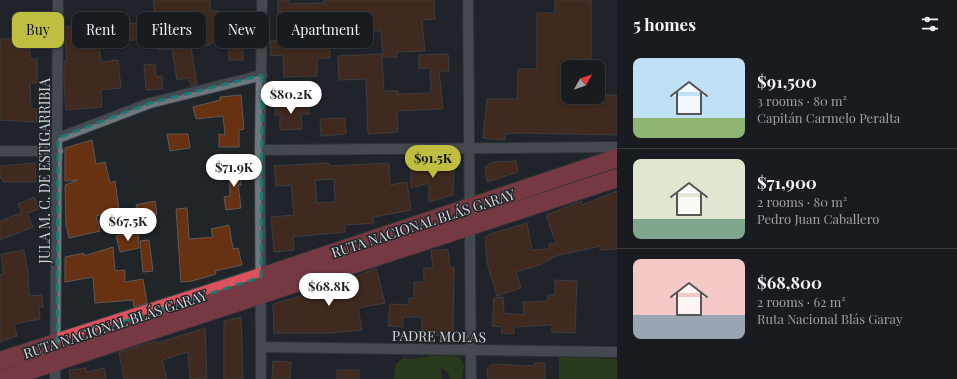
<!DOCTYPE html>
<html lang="en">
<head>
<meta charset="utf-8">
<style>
	body { margin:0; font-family:"Playfair Display",serif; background:#25292d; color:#f1f3f6; height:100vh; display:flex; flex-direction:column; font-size:15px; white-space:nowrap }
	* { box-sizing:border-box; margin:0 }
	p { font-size:13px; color:#9fa1a5 }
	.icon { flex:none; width:22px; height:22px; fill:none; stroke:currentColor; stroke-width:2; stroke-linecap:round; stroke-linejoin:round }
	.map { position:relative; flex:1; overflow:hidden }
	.panel { display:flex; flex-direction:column; background:#181c20; width:340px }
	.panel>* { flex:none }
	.banner { position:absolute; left:12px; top:12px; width:380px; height:36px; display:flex; gap:8px }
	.needle { width:26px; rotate:50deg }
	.tools { position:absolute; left:561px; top:60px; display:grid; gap:8px }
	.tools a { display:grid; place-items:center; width:44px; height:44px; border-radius:8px; background:#181c20; box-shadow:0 2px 6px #0003,0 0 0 1px #363a3e; font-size:20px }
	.price { position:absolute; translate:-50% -34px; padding:0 9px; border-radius:14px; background:#fff; color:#222; font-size:13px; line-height:26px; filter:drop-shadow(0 1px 2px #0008) }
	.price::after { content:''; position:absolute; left:50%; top:24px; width:12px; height:9px; margin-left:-6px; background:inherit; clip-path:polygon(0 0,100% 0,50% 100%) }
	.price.selected { background:#bfbe41; color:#111 }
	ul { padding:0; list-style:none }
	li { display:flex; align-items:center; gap:12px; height:100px; padding:0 16px }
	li+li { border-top:1px solid #363a3e }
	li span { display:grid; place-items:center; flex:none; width:112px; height:80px; border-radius:8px; color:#555 }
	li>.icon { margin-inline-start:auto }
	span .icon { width:48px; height:48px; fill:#fffc; stroke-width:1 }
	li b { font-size:17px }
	h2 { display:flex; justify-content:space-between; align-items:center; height:48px; padding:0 16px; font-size:17px }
	.chip { padding:0 14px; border-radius:8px; background:#181c20; box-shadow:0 2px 6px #0003,0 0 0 1px #363a3e; font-size:14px; line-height:36px }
	.chip.selected { background:#bfbe41; color:#111 }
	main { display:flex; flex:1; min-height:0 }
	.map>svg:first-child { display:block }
	.green { fill:#36560d }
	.building { fill:#673112; stroke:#615955; fill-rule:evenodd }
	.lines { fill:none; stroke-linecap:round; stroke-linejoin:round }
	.street-casing { stroke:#3e4347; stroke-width:12 }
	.highway-casing { stroke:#3e4347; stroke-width:20 }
	.street { stroke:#6f767c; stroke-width:10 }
	.highway { stroke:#de515f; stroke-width:18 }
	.marked { fill:none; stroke:#197b73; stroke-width:3; stroke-dasharray:8 5; stroke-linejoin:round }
	.labels { text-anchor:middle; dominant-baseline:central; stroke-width:3; stroke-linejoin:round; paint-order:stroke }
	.street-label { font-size:14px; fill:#d4d8db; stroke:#20252a }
</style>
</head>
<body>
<main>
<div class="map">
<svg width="617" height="379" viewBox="0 0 617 379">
	<rect width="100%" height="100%" fill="#20252a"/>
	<g class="green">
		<polygon points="440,355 459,357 464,365 462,379 450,379 448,372 440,367 442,379 394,379 396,364 403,358 412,359"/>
		<polygon points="559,357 617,359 617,379 559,379"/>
	</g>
	<g class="building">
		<polygon points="153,0 210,0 210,11 220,11 221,23 238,23 239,41 243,41 243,60 229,60 228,42 210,43 210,45 191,48 197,85 191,86 188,78 177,80 172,49 158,50 156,38 99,43 101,62 118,60 121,88 101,90 102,107 66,110 64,86 64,61 67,61 64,27 85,25 86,27 138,23 139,28 156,26"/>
		<polygon points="278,0 289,0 289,4 324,3 324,0 434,0 435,19 422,20 425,51 397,52 397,57 383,57 381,31 366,31 366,25 353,26 353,20 321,21 322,43 329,42 330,58 317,59 317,76 284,77 283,55 271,56 270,41 285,40 284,21 278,21"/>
		<polygon points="555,0 591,0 591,67 568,67 568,97 617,95 617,135 522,133 505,134 505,140 483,138 487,99 517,99 518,69 537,69 537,13 555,13"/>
		<polygon points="29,38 30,59 37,59 37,83 30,83 31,109 36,109 37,122 0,120 0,39"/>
		<polygon points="382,54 384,91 398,91 398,94 431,93 430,68 419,69 419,55 448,54 449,71 439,71 443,109 397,111 398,132 368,134 366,79 339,80 338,56"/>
		<polygon points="155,64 156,77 162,76 163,89 146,90 144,65"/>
		<polygon points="241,95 244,129 239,130 239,147 219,147 219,134 225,135 223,116 196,119 193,107 220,100 220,97"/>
		<polygon points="308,102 309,114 301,114 302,129 280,130 280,115 275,115 275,103"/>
		<polygon points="345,118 346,134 321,136 320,119"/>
		<polygon points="167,134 188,134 190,148 170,151"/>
		<polygon points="92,140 96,164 105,162 110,183 115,181 119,210 96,216 100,231 69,238 66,225 65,185 78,180 65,181 65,148"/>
		<polygon points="411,160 428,160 428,165 454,166 453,195 429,202 429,183 411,188"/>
		<polygon points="516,161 518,172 487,182 485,167 492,162"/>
		<polygon points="35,163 36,182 3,182 2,178 0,178 0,166"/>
		<path d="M329,163L330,166L389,163L390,185L407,182L411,210L373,217L374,223L345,225V232L293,237L294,250L274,252L271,217L294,215L291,185L276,186L274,166ZM334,179L335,202L317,203L315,180Z"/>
		<polygon points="229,164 236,164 236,166 240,166 241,185 238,185 241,208 226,210 224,197 230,196"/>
		<polygon points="617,191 617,249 600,250 600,246 556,256 540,265 516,272 521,288 497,296 487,262 485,238 490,234 527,223 532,250 550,249 549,244 556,244 546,215 582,201 582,205"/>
		<polygon points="34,197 39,209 27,213 33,227 0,240 0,221 22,213 18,204"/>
		<polygon points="155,201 157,214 138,218 136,205"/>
		<polygon points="187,208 189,239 213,237 211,229 229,225 233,249 238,248 242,265 215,271 216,274 192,281 181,282 176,209"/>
		<polygon points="138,231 139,248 120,252 116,236"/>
		<polygon points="149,240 153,271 143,272 140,241"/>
		<polygon points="113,247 115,271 125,270 125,282 143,279 147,303 134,307 133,300 95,303 93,277 65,282 65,257 84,253 84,256"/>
		<polygon points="448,249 450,268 454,268 453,336 422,335 422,317 403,317 403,327 388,326 390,304 409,305 409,298 414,298 414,282 424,282 424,268 433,268 431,251"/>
		<polygon points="24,250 28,273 29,296 42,295 43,307 39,307 40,319 14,324 17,336 0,342 0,274 4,274 1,254"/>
		<polygon points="376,268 385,303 358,308 362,330 329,333 274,333 273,304 329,288"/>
		<polygon points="555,280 577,281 575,333 552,332 552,325 514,327 514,334 501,333 502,327 492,326 494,298 503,297 504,313 524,315 523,302 547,301 548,295 555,295"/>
		<polygon points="241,317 243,379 224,379 224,321"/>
		<polygon points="205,328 207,378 190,379 188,352 162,360 167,379 124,379 119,352 156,341 157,343"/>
		<polygon points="273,361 291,362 290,379 272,379"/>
		<polygon points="534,363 545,363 545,379 488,379 487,370 492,364 534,366"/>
		<polygon points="86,368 86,372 104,368 106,379 70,379 69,370"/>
		<rect x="337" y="370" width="22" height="9"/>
	</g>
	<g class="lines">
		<defs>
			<g id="street">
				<polyline points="468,0 471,379"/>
				<polyline points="58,138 150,103 262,75"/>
				<polyline points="260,150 617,147"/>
				<polyline points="0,151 58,151"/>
				<polyline points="261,347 617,352"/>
				<polyline points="55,379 58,0"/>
				<polyline points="261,379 260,150 262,0"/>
			</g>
			<g id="highway">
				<polyline points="0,361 261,277 617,158"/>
				<polyline points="3,379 617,178"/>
			</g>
		</defs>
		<use href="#street" class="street-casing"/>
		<use href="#highway" class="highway-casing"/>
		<use href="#street" class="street"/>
		<use href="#highway" class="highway"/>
	</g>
	<path d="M0 0H617V379H0ZM262,75L261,277L57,343L58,138L150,103Z" fill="#20252a" fill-opacity=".55" fill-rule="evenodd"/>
	<path class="marked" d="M262,75L261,277L57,343L58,138L150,103Z"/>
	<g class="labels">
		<g class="street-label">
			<text transform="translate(44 171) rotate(-90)">JULA M. C. DE ESTIGARRIBIA</text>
			<text transform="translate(423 223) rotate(-18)">RUTA NACIONAL BLÁS GARAY</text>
			<text transform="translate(115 324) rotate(-18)">RUTA NACIONAL BLÁS GARAY</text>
			<text transform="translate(439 336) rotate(1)">PADRE MOLAS</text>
		</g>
	</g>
</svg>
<div class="tools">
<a><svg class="needle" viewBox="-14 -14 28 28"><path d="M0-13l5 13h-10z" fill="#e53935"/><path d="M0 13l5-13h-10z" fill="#9fa1a5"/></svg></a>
</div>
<b class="price" style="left:291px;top:115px">$80.2K</b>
<b class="price selected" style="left:433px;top:179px">$91.5K</b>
<b class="price" style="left:234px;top:188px">$71.9K</b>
<b class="price" style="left:128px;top:242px">$67.5K</b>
<b class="price" style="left:329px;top:307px">$68.8K</b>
<div class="banner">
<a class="chip selected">Buy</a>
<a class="chip">Rent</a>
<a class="chip">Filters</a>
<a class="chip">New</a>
<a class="chip">Apartment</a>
</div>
</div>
<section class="panel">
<h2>5 homes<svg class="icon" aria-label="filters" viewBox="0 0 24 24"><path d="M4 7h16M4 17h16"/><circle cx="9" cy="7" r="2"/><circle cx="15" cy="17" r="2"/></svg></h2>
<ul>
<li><span style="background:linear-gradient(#bfe0f5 75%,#8fb573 0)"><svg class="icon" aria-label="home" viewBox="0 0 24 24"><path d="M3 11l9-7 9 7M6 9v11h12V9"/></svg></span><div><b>$91,500</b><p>3 rooms · 80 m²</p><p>Capitán Carmelo Peralta</p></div></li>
<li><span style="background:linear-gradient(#dfe7d0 75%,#7fa58c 0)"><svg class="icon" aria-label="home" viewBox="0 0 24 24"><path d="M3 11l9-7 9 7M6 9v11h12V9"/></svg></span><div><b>$71,900</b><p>2 rooms · 80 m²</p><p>Pedro Juan Caballero</p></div></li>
<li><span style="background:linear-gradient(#f6c9c9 70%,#9aa5b1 0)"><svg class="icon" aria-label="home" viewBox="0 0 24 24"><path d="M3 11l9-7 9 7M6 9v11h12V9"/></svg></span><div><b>$68,800</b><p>2 rooms · 62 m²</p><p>Ruta Nacional Blás Garay</p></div></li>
</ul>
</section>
</main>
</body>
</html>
